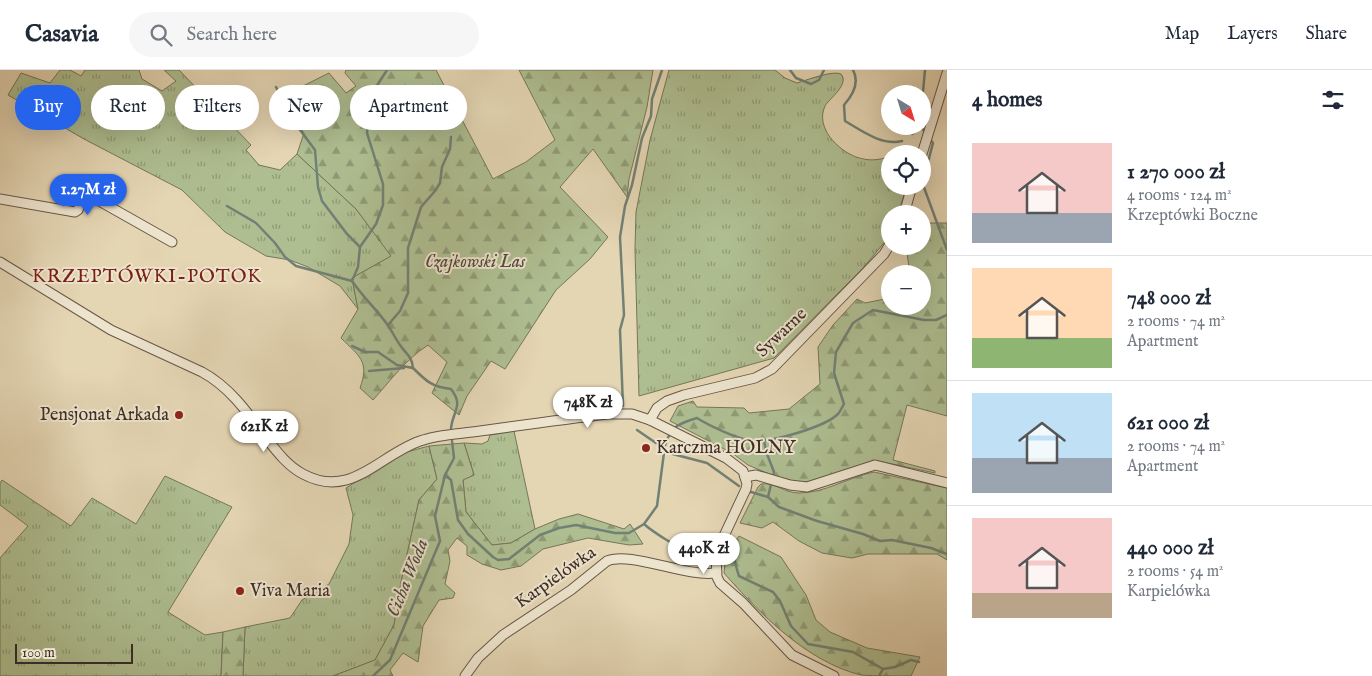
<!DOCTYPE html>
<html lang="en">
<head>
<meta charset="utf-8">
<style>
	body { margin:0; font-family:"IM FELL English",serif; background:#f6f6f7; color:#1f2937; height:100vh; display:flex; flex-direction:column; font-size:19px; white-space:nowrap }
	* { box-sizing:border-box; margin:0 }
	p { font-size:16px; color:#747a83 }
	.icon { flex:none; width:28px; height:28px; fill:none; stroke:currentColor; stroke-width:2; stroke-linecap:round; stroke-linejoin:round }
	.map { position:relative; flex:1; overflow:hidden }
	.side { display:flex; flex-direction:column; background:#fff; width:425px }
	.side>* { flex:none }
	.hud { position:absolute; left:15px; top:15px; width:475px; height:45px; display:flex; gap:10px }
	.needle { width:32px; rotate:142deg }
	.buttons { position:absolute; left:881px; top:15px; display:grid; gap:10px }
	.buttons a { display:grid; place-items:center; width:50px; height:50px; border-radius:50%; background:#fff; box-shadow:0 5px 20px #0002; font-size:25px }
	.scale { position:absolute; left:15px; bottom:12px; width:118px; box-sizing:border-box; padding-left:5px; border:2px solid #3e2d25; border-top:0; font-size:14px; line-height:18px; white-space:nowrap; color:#3e2d25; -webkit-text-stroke:4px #ede4ce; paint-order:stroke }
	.price { position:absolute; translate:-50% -42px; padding:0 11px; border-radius:18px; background:#fff; color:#222; font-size:16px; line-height:32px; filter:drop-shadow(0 1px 2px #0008) }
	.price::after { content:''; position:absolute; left:50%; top:30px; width:15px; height:11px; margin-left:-8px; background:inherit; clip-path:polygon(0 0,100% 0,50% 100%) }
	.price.selected { background:#2563eb; color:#fff }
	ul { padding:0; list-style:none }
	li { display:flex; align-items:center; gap:15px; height:125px; padding:0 25px }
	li+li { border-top:1px solid #e0e1e3 }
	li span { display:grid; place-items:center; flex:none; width:140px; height:100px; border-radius:0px; color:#555 }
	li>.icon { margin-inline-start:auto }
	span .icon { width:60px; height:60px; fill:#fffc; stroke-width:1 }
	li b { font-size:21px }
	h2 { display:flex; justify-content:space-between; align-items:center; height:60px; padding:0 25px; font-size:21px }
	.pill { padding:0 18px; border-radius:22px; background:#fff; box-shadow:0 5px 20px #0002; font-size:18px; line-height:45px }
	.pill.selected { background:#2563eb; color:#fff }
	header { display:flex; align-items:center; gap:30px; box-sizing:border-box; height:70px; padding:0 25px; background:#fff; border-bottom:1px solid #e0e1e3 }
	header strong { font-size:24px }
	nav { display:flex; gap:28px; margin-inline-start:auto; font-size:18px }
	.search { width:350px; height:45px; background:#f6f6f7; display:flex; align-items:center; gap:12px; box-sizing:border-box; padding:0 18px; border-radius:28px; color:#747a83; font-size:19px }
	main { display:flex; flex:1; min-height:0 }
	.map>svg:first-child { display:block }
	.grass { fill:url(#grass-tufts); stroke:#76765b }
	.forest { fill:url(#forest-firs); stroke:#76765b }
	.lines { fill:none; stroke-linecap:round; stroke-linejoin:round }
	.stream { stroke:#728175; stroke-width:2.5 }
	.street-casing { stroke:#685748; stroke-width:11 }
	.street { stroke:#ede4ce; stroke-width:9 }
	.poi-dot { fill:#8f2418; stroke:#ede4ce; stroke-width:2 }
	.labels { text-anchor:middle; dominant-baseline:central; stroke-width:4; stroke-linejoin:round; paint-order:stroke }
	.park-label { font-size:18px; font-style:italic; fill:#544a3b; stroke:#ede4ce }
	.street-label { font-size:18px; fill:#3e2d25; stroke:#ede4ce }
	.poi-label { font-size:18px; fill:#3e2d25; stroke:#ede4ce; text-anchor:start }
	.neighbourhood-label { font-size:19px; letter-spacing:1px; fill:#7a1f14; stroke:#ede4ce }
	.water-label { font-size:19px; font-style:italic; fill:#4f4940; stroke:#ede4ce }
</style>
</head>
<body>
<header>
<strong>Casavia</strong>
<div class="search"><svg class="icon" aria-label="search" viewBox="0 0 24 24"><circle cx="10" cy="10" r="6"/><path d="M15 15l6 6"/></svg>Search here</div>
<nav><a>Map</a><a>Layers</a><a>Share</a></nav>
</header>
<main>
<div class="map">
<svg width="947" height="606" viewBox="0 0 947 606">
	<defs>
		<pattern id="grass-tufts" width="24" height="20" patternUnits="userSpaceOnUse" patternTransform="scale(1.25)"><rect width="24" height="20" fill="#aebe91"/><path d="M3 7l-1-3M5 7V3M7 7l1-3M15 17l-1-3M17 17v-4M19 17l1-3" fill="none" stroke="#8f9b76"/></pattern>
		<pattern id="forest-firs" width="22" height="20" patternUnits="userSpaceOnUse" patternTransform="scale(1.25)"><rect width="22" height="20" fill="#aebe91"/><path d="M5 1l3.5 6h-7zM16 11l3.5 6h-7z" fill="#8f9b76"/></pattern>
	</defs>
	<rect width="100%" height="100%" fill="#e4d5b3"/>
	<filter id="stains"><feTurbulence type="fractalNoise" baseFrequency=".004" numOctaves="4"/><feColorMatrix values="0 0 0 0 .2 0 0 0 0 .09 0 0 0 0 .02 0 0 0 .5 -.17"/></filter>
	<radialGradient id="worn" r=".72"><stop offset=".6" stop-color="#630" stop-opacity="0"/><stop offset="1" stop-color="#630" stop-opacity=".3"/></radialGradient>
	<g class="grass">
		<polygon points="60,0 70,0 81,6 85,0 139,0 142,9 162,21 176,11 164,0 179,0 251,75 246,80 259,95 280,100 297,84 356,139 392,186 352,208 358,239 340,216 308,197 290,190 266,186 225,162 182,120 84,69 8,25 21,3 50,13"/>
		<path d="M669,0H775L785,8L797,13C807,10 833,0 841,4C850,14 829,29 825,36C815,58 838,80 856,87C868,91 878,91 890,86V116H907L898,144H890V163L888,168L863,198L774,288L639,326L635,179L636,142L650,70Z"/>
		<polygon points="514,361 535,459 511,473 492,475 466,442 463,409 474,405 464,373 482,374 488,371 490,365"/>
		<polygon points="429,376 437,409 419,430 401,512 394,555 375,590 333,606 243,606 245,557 290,548 302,530 329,514 349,474 353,445 346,418 403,383"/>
		<polygon points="165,406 232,437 168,542 205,565 223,562 221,606 0,606 0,488 28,456 0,435 0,413 2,410 71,456 92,428 136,454"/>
	</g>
	<g class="forest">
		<path d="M346,0H436L493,109L526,92L555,70L519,0H653L647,37L629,109L627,127L593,79L560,117L608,167L590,189L556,220L505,299L491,291L467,326L459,345L432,323L447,292L428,275C405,290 391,310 373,330L360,318C370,291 359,286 341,268L358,239L352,208L391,186L356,139L297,84L304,63L295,50L282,52L281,27L329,3L346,23L356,16L345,3Z"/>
		<polygon points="923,153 947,153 947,346 907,335 893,390 935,401 935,403 878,391 866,393 824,409 812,412 798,412 774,406 748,395 732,383 670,351 678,336 693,331 697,337 744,338 749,343 789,339 820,314 818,277 833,255 857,229 865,233 890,228 890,236 922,236 922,204 910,204 906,176 922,176"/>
		<polygon points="464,373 474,405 463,410 466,442 492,475 511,473 535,459 559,449 578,444 624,459 630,454 643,474 629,475 588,468 543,479 521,496 501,500 482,494 467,485 467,476 457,468 448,480 450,491 445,514 455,523 453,528 439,530 423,556 418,592 403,583 390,600 393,606 333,606 375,590 394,555 401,512 419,430 437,409 429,376"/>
		<path d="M874,402L947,418V490L937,484H868L852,488L822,483L799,471L773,452L762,458L740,453L758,417L761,414C774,412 785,423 799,423C825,423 849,407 874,402Z"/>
		<path d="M739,466L781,487L806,525L816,550L830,562L867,578L920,587L911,606C896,606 874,606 861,605C807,592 759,543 724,503L726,483Z"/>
		<polygon points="245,557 243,606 221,606 223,562"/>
	</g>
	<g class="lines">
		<g class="stream">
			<polyline points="790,0 796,8 811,14 819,10 824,0"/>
			<path d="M853,0C860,13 853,25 844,35L845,51C862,61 882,76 902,71"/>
			<path d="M276,17L292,49L315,80L318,117L322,131L347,164L360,177L358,197L352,211C363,227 376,239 387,254C392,261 395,268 400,275C406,284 412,286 413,298C426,311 432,317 451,319C464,336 453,340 451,358"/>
			<polyline points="922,33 925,0"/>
			<polyline points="921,56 925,63"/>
			<polyline points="912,64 921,58"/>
			<polyline points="923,111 933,73 929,68"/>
			<polyline points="922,112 947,180"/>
			<polyline points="227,136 256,153 275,173 285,187 296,196 352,211"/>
			<polyline points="360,177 376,154 383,135 383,114 367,63 369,39 376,17 387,0"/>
			<polyline points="388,255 400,241 408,223 408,178 421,137 435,121 440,113 442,97 450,79 451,67"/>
			<polyline points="352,276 365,282 378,282 397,295 413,298"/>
			<polyline points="369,301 404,298"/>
			<polyline points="623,336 620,260 624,245 620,167 625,136 632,115 642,68 651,46 652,29 662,0"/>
			<polyline points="637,360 656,373 665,375"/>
			<polyline points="764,371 767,384 774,402 768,427"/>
			<polyline points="665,382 707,393 739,416"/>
			<polyline points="445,405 454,388 452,371"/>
			<polyline points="751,422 768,427 779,437 817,451 863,464 880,471 892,470 931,478 947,484"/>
			<path d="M644,454C653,462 679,479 690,481C700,483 709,478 717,474"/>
			<path d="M727,473C734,482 735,495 739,506L773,522L780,531L791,556L808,574L853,582L883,599L895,597L911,590L919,592"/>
			<path d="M373,606L390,590L440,471L435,446L445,405L451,410L458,450L468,464L493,487L498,490L509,489L540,465L559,458L576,455L615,463H629L644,454L657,436L665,375C671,356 680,353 697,348C708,355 741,371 754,371C772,372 825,357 838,344C840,342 842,337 844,334L834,303L836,282L853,253L873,240L924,250H936L947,245"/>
			<polyline points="879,606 883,599"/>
		</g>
		<defs>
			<g id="street">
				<polyline points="922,84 947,3"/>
				<polyline points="0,129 75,142 78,140 84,124 87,124 172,172"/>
				<polyline points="904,144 912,116"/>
				<path d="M0,192L111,260L202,302C228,316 246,340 263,364C275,379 286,395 303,404C351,430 379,385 420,371C439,364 460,364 480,361C523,355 566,349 608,344H632L650,350L726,388L743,401L747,414L746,419L716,483L717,507L720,513L743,533L792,585L834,606"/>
				<polyline points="650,350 657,338 667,331 684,325 755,308 772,299 884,184 890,174"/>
				<polyline points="745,407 756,405 790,415 807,417 875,395 947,413"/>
				<path d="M465,606L478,588L503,565L571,520L607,491C630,481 685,507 715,503"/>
			</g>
		</defs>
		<use href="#street" class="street-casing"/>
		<use href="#street" class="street"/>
	</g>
	<g class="poi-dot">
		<circle cx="179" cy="345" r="5"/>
		<circle cx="646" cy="378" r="5"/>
		<circle cx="240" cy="521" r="5"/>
	</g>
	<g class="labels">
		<g class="park-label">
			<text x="475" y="192">Czajkowski Las</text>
		</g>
		<g class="street-label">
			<text transform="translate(782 263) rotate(-44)">Sywarne</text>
			<text transform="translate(556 508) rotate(-35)">Karpielówka</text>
		</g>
		<g class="poi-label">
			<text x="169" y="345" text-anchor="end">Pensjonat Arkada</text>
			<text x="656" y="378">Karczma HOLNY</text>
			<text x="250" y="521">Viva Maria</text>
		</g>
		<g class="neighbourhood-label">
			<text x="147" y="207">KRZEPTÓWKI-POTOK</text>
		</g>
		<g class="water-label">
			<text transform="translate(408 508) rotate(-68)">Cicha Woda</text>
		</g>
	</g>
	<rect width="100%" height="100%" filter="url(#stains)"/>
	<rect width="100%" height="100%" fill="url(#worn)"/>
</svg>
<div class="buttons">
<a><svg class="needle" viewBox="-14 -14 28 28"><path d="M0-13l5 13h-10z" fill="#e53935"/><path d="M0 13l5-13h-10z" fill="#747a83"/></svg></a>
<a><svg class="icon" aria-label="locate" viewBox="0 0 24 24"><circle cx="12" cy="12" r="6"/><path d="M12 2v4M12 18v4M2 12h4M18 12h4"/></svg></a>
<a>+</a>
<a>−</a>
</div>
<div class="scale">100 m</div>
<b class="price selected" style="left:88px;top:146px">1.27M zł</b>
<b class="price" style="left:588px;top:359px">748K zł</b>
<b class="price" style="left:264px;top:383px">621K zł</b>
<b class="price" style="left:704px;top:505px">440K zł</b>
<div class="hud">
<a class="pill selected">Buy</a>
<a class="pill">Rent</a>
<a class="pill">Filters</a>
<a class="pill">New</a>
<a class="pill">Apartment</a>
</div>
</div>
<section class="side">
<h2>4 homes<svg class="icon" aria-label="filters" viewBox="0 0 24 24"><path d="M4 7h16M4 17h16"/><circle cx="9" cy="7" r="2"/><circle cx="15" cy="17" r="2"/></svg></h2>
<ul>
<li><span style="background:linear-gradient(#f6c9c9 70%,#9aa5b1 0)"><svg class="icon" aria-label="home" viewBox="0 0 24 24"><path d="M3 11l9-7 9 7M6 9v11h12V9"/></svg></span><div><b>1 270 000 zł</b><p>4 rooms · 124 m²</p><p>Krzeptówki Boczne</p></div></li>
<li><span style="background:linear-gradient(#ffd9b3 70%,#8fb573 0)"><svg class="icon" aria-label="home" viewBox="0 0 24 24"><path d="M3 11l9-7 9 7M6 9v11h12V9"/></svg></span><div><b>748 000 zł</b><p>2 rooms · 74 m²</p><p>Apartment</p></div></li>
<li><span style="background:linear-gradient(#bfe0f5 65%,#9aa5b1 0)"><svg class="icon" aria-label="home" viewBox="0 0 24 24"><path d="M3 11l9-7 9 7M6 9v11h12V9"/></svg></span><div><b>621 000 zł</b><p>2 rooms · 74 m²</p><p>Apartment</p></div></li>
<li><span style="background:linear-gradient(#f6c9c9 75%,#b9a48a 0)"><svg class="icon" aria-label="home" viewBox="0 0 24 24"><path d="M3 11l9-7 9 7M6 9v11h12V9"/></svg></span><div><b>440 000 zł</b><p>2 rooms · 54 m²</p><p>Karpielówka</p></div></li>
</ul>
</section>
</main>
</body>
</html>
